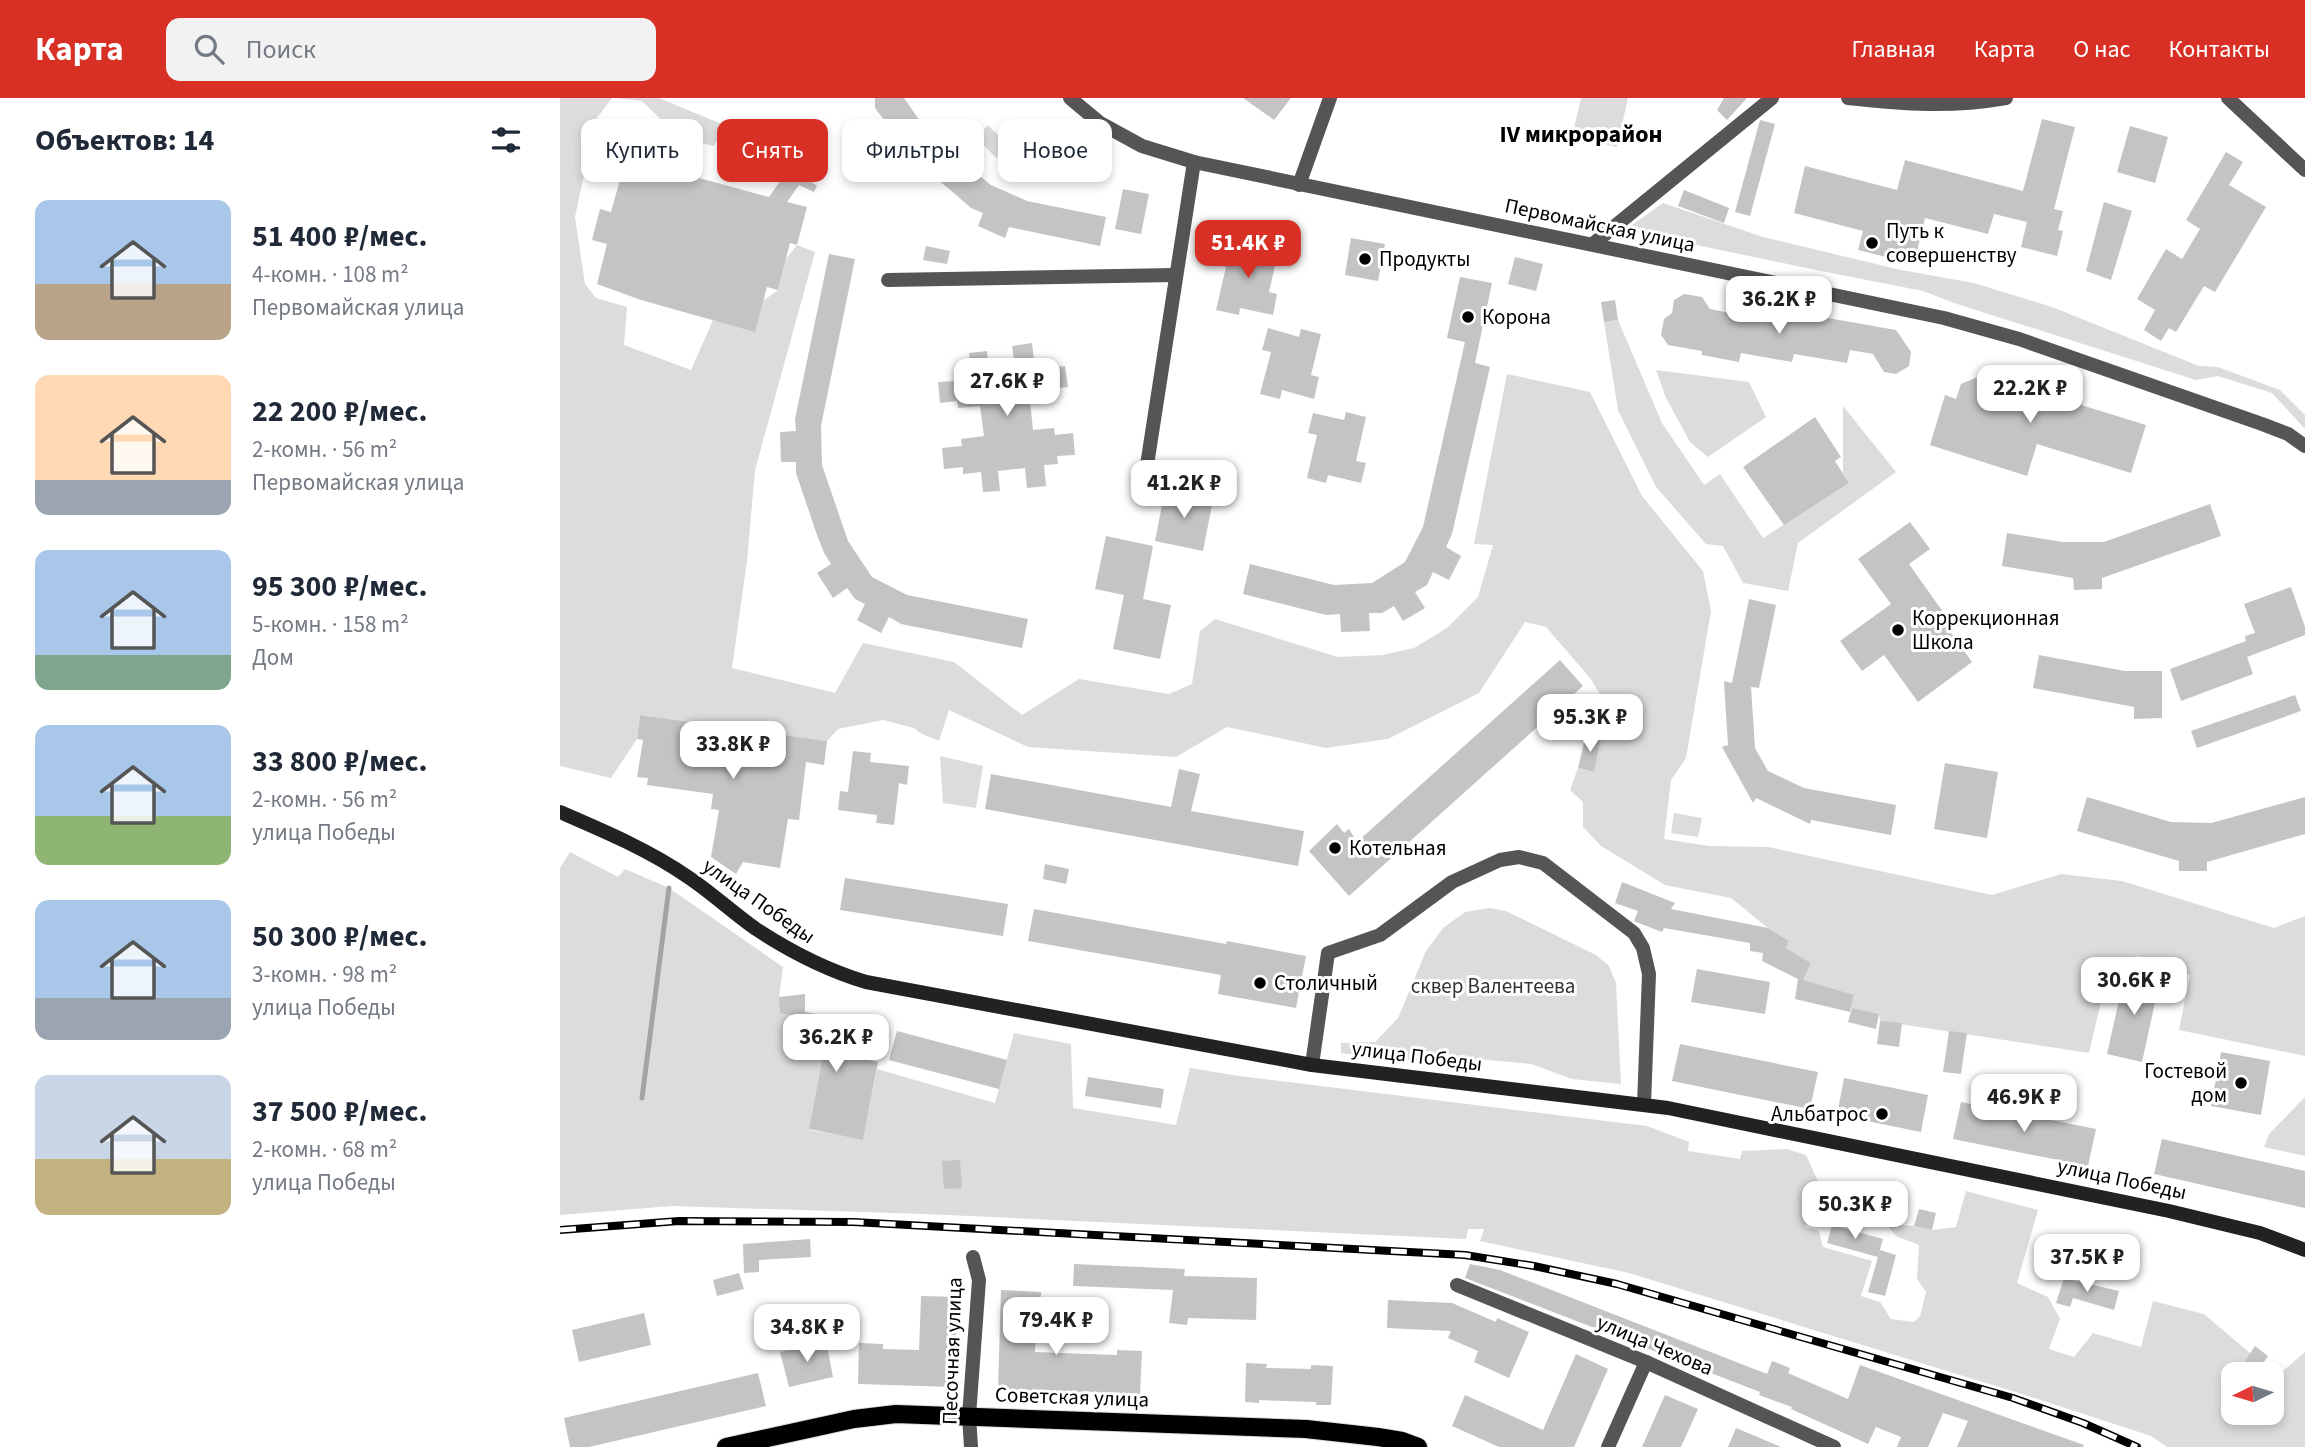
<!DOCTYPE html>
<html lang="ru">
<head>
<meta charset="utf-8">
<style>
	body { margin:0; font-family:"Source Sans 3",sans-serif; background:#f2f2f3; color:#1f2937; height:100vh; display:flex; flex-direction:column; font-size:26px; white-space:nowrap }
	* { box-sizing:border-box; margin:0 }
	p { font-size:23px; color:#747a83 }
	.icon { flex:none; width:38px; height:38px; fill:none; stroke:currentColor; stroke-width:2; stroke-linecap:round; stroke-linejoin:round }
	.map { position:relative; flex:1; overflow:hidden }
	.panel { display:flex; flex-direction:column; background:#fff; width:560px }
	.panel>* { flex:none }
	.hud { position:absolute; left:21px; top:21px; width:665px; height:63px; display:flex; gap:14px }
	.needle { width:46px; rotate:265deg }
	.buttons { position:absolute; left:1661px; top:1264px; display:grid; gap:14px }
	.buttons a { display:grid; place-items:center; width:63px; height:63px; border-radius:14px; background:#fff; box-shadow:0 4px 10px #0003; font-size:35px }
	.price { position:absolute; translate:-50% -60px; padding:0 16px; border-radius:14px; background:#fff; color:#222; font-size:23px; line-height:46px; filter:drop-shadow(0 2px 4px #0008) }
	.price::after { content:''; position:absolute; left:50%; top:42px; width:21px; height:16px; margin-left:-10px; background:inherit; clip-path:polygon(0 0,100% 0,50% 100%) }
	.price.active { background:#d93025; color:#fff }
	ul { padding:0; list-style:none }
	li { display:flex; align-items:center; gap:21px; height:175px; padding:0 35px }
	li span { display:grid; place-items:center; flex:none; width:196px; height:140px; border-radius:14px; color:#555 }
	li>.icon { margin-inline-start:auto }
	span .icon { width:84px; height:84px; fill:#fffc; stroke-width:1 }
	li b { font-size:30px }
	h2 { display:flex; justify-content:space-between; align-items:center; height:84px; padding:0 35px; font-size:30px }
	.chip { padding:0 24px; border-radius:14px; background:#fff; box-shadow:0 4px 10px #0003; font-size:24px; line-height:63px }
	.chip.active { background:#d93025; color:#fff }
	header { display:flex; align-items:center; gap:42px; box-sizing:border-box; height:98px; padding:0 35px; background:#d93025; color:#fff }
	header strong { font-size:33px }
	nav { display:flex; gap:38px; margin-inline-start:auto; font-size:24px }
	.search { width:490px; height:63px; background:#f2f2f3; display:flex; align-items:center; gap:18px; box-sizing:border-box; padding:0 24px; border-radius:14px; color:#747a83; font-size:26px }
	main { display:flex; flex:1; min-height:0 }
	.map>svg:first-child { display:block }
	.green { fill:#dcdcdc; fill-rule:evenodd }
	.lines { fill:none; stroke-linecap:round; stroke-linejoin:round }
	.stream { stroke:#a3a3a3; stroke-width:5 }
	.building { fill:#c4c4c4 }
	.primary-casing { stroke:#dbdbdb; stroke-width:20 }
	.minor { stroke:#555; stroke-width:14 }
	.tertiary { stroke:#555; stroke-width:14 }
	.secondary { stroke:#222; stroke-width:14 }
	.primary { stroke:#000; stroke-width:18 }
	.rail-casing { stroke:#000; stroke-width:8 }
	.rail { stroke:#fff; stroke-width:5; stroke-dasharray:16; stroke-linecap:butt }
	.poi-dot { fill:#000; stroke:#fff; stroke-width:2.5 }
	.labels { text-anchor:middle; dominant-baseline:central; stroke-width:6; stroke-linejoin:round; paint-order:stroke }
	.street-label { font-size:21px; fill:#000; stroke:#fff }
	.poi-label { font-size:21px; fill:#000; stroke:#fff; text-anchor:start }
	.park-label { font-size:21px; fill:#333; stroke:#fff }
	.quarter-label { font-size:24px; font-weight:bold; fill:#000; stroke:#fff }
</style>
</head>
<body>
<header>
<strong>Карта</strong>
<div class="search"><svg class="icon" aria-label="search" viewBox="0 0 24 24"><circle cx="10" cy="10" r="6"/><path d="M15 15l6 6"/></svg>Поиск</div>
<nav><a>Главная</a><a>Карта</a><a>О нас</a><a>Контакты</a></nav>
</header>
<main>
<section class="panel">
<h2>Объектов: 14<svg class="icon" aria-label="filters" viewBox="0 0 24 24"><path d="M4 7h16M4 17h16"/><circle cx="9" cy="7" r="2"/><circle cx="15" cy="17" r="2"/></svg></h2>
<ul>
<li><span style="background:linear-gradient(#a9c7e8 60%,#b9a48a 0)"><svg class="icon" aria-label="home" viewBox="0 0 24 24"><path d="M3 11l9-7 9 7M6 9v11h12V9"/></svg></span><div><b>51 400 ₽/мес.</b><p>4-комн. · 108 m²</p><p>Первомайская улица</p></div></li>
<li><span style="background:linear-gradient(#ffd9b3 75%,#9aa5b1 0)"><svg class="icon" aria-label="home" viewBox="0 0 24 24"><path d="M3 11l9-7 9 7M6 9v11h12V9"/></svg></span><div><b>22 200 ₽/мес.</b><p>2-комн. · 56 m²</p><p>Первомайская улица</p></div></li>
<li><span style="background:linear-gradient(#a9c7e8 75%,#7fa58c 0)"><svg class="icon" aria-label="home" viewBox="0 0 24 24"><path d="M3 11l9-7 9 7M6 9v11h12V9"/></svg></span><div><b>95 300 ₽/мес.</b><p>5-комн. · 158 m²</p><p>Дом</p></div></li>
<li><span style="background:linear-gradient(#a9c7e8 65%,#8fb573 0)"><svg class="icon" aria-label="home" viewBox="0 0 24 24"><path d="M3 11l9-7 9 7M6 9v11h12V9"/></svg></span><div><b>33 800 ₽/мес.</b><p>2-комн. · 56 m²</p><p>улица Победы</p></div></li>
<li><span style="background:linear-gradient(#a9c7e8 70%,#9aa5b1 0)"><svg class="icon" aria-label="home" viewBox="0 0 24 24"><path d="M3 11l9-7 9 7M6 9v11h12V9"/></svg></span><div><b>50 300 ₽/мес.</b><p>3-комн. · 98 m²</p><p>улица Победы</p></div></li>
<li><span style="background:linear-gradient(#c9d6e8 60%,#c2b280 0)"><svg class="icon" aria-label="home" viewBox="0 0 24 24"><path d="M3 11l9-7 9 7M6 9v11h12V9"/></svg></span><div><b>37 500 ₽/мес.</b><p>2-комн. · 68 m²</p><p>улица Победы</p></div></li>
</ul>
</section>
<div class="map">
<svg width="1745" height="1349" viewBox="0 0 1745 1349">
	<rect width="100%" height="100%" fill="#fff"/>
	<g class="green">
		<polygon points="0,0 52,0 36,21 15,119 25,186 36,200 67,209 64,247 131,272 153,222 195,233 203,203 218,192 226,161 237,147 255,154 195,372 187,463 172,570 275,595 303,545 394,564 462,617 519,581 609,596 632,586 640,533 655,521 778,559 822,557 854,550 887,530 918,499 933,447 914,446 947,276 1030,294 1082,398 1143,473 1151,513 1126,660 1111,682 1104,741 1149,748 1208,749 1432,797 1501,776 1562,783 1714,830 1745,818 1745,958 1619,932 1630,877 1606,865 1577,858 1550,865 1529,955 1320,923 1319,916 1291,910 1294,898 1243,882 1251,865 1226,850 1229,843 1208,830 1171,800 1105,787 1041,748 1023,729 1023,704 1010,692 1018,670 1034,674 1041,642 1025,637 1028,630 1045,604 1030,580 986,529 965,524 919,595 828,641 766,650 667,629 616,659 468,649 389,612 379,643 362,636 354,630 323,622 278,631 267,643 80,617 77,641 51,680 0,668"/>
		<polygon points="54,0 99,0 164,27 154,48 121,41 82,3"/>
		<polygon points="1021,0 1068,0 1057,49 1012,39"/>
		<polygon points="428,27 448,47 436,60 416,39"/>
		<polygon points="1103,105 1203,139 1341,172 1414,185 1492,209 1639,268 1658,269 1720,292 1745,317 1745,331 1712,295 1658,278 1636,282 1394,205 1363,193 1251,171 1065,132"/>
		<polygon points="1058,222 1102,325 1144,387 1160,376 1203,440 1289,385 1283,375 1283,308 1336,374 1238,445 1228,493 1183,485 1163,448 1146,446 1096,389 1058,312 1044,224"/>
		<polygon points="1096,272 1189,284 1206,319 1148,359 1130,344 1106,300"/>
		<polygon points="380,658 423,668 416,710 383,705"/>
		<polygon points="1114,715 1142,720 1138,739 1111,735"/>
		<path d="M10,754L58,779L65,771L109,790L223,869L219,899L244,919L241,936L266,941L249,1032L303,1041L317,971L435,1005L454,935L511,946L513,1010L616,1027L630,970L679,978L1087,1028L1129,1044L1128,1053L1180,1061L1182,1053L1227,1051L1246,1057L1258,1083L1245,1129L1259,1133L1263,1149L1312,1163L1301,1198L1320,1204L1331,1221L1354,1224L1360,1218L1366,1194L1357,1181L1359,1147L1336,1138L1326,1126L1354,1128L1372,1132L1396,1129L1406,1093L1478,1112L1457,1185L1488,1199L1500,1221L1489,1251L1514,1259L1533,1235L1581,1249L1593,1203L1644,1216L1717,1278L1745,1254V1349H1607L1591,1338L1465,1297L1069,1175L920,1143L924,1131H908L906,1141L365,1116L112,1108L0,1117V770ZM1673,1276H1712V1314H1673Z"/>
		<polygon points="929,810 946,813 1036,857 1049,868 1056,885 1061,986 1012,981 971,966 917,961 881,966 781,955 781,945 815,944 838,920 866,853 883,830 905,814"/>
		<polygon points="1745,999 1745,1058 1704,1049 1709,1036"/>
	</g>
	<g class="lines">
		<polyline class="stream" points="82,1000 109,790"/>
	</g>
	<g class="building">
		<polygon points="315,0 344,0 369,36 431,87 467,103 546,119 540,148 449,129 445,140 418,128 423,115 411,110 395,96 348,57 340,47 330,54 313,29 324,22 315,10"/>
		<polygon points="683,0 731,0 714,22"/>
		<polygon points="1164,0 1187,0 1167,22 1157,12"/>
		<polygon points="1482,21 1515,29 1494,111 1503,113 1498,132 1503,133 1497,158 1461,149 1467,124 1434,116 1428,136 1365,120 1354,166 1298,152 1303,133 1234,115 1245,68 1337,92 1345,62 1463,93"/>
		<polygon points="1200,22 1215,26 1190,118 1175,114"/>
		<polygon points="1570,28 1608,39 1595,85 1557,74"/>
		<polygon points="174,36 213,55 257,88 254,94 239,87 227,104 247,109 237,147 230,145 218,192 207,189 195,234 81,202 37,186 47,146 32,142 40,111 51,114 66,60 209,99 223,79 167,52"/>
		<polygon points="1666,54 1683,64 1669,87 1706,109 1655,194 1644,188 1616,234 1609,230 1601,243 1584,232 1595,212 1577,201 1606,151 1622,161 1640,131 1626,122"/>
		<polygon points="563,91 589,96 581,136 555,131"/>
		<polygon points="1124,92 1169,110 1164,125 1118,108"/>
		<polygon points="1544,104 1572,113 1551,182 1526,173"/>
		<polygon points="791,140 825,146 818,183 785,177"/>
		<polygon points="664,146 696,153 697,147 719,151 709,194 717,196 713,217 680,210 679,217 656,212 666,169 659,167"/>
		<polygon points="366,148 390,153 387,166 363,162"/>
		<polygon points="269,156 295,161 261,328 262,367 288,443 312,479 347,497 468,521 462,550 341,526 329,519 321,535 297,522 305,506 295,501 287,490 273,500 257,475 271,466 264,455 256,434 236,375 236,364 221,364 220,334 236,333 235,321"/>
		<polygon points="955,159 983,166 976,193 948,186"/>
		<polygon points="900,179 932,185 915,265 930,269 892,436 886,449 901,458 889,482 873,474 867,487 855,494 865,510 843,523 834,508 822,515 809,515 810,533 781,534 780,516 766,517 683,496 690,466 774,487 812,485 845,464 863,429 905,244 887,240"/>
		<polygon points="1124,196 1142,199 1150,211 1190,219 1197,215 1240,223 1251,217 1336,232 1351,254 1349,268 1336,276 1324,274 1313,256 1290,252 1287,265 1234,256 1232,264 1181,255 1179,264 1142,257 1142,253 1108,247 1101,237 1104,221 1112,215 1114,202"/>
		<polygon points="1055,202 1058,222 1044,224 1041,204"/>
		<polygon points="708,230 739,239 741,231 761,236 751,277 759,279 754,301 722,292 720,301 700,296 711,254 702,252"/>
		<polygon points="472,245 474,262 488,261 489,270 505,268 508,289 491,291 492,299 470,302 473,332 494,330 495,337 513,335 515,357 497,358 498,366 484,367 486,388 467,390 465,370 438,373 440,393 423,394 421,374 403,376 403,369 384,371 382,350 402,348 401,341 424,338 420,308 398,310 397,303 380,305 378,284 396,283 395,276 411,274 409,255 427,253 429,271 455,269 452,248"/>
		<polygon points="1430,270 1461,279 1468,274 1491,282 1495,289 1492,298 1586,327 1571,375 1477,346 1467,378 1370,347 1385,297 1396,301 1401,286 1420,278 1421,274"/>
		<polygon points="786,314 806,319 796,363 806,365 801,385 768,377 766,385 747,380 757,337 748,335 753,315 784,322"/>
		<polygon points="1255,319 1281,359 1275,363 1289,385 1224,427 1183,369"/>
		<polygon points="605,392 653,402 643,453 595,443"/>
		<polygon points="1650,406 1661,438 1542,480 1542,491 1514,492 1513,480 1442,468 1447,435 1503,444 1544,444"/>
		<polygon points="1350,424 1370,451 1349,466 1383,514 1378,517 1412,564 1358,604 1324,557 1302,573 1280,543 1331,506 1298,461"/>
		<polygon points="546,438 593,448 583,501 611,507 600,561 553,551 564,497 535,491"/>
		<polygon points="1731,489 1745,529 1745,537 1687,559 1693,576 1621,603 1610,571 1686,543 1685,538 1695,535 1684,506"/>
		<polygon points="1189,501 1216,507 1199,590 1191,589 1195,650 1208,673 1244,690 1336,707 1331,737 1251,722 1250,726 1196,700 1193,705 1162,649 1168,647 1164,583 1172,585"/>
		<polygon points="1479,557 1565,573 1602,573 1602,620 1574,621 1574,609 1473,590"/>
		<polygon points="1000,562 1023,588 789,798 749,753 777,726 784,735 789,731 797,744"/>
		<polygon points="1735,597 1741,613 1637,650 1631,633"/>
		<polygon points="80,617 267,643 264,667 246,664 239,722 228,721 220,770 183,764 176,776 151,759 159,712 151,711 153,696 87,687 88,680 77,679 83,642 77,641"/>
		<polygon points="1026,637 1041,641 1034,674 1018,670"/>
		<polygon points="293,653 311,655 310,664 349,668 347,687 339,685 334,727 316,725 317,717 278,712 280,693 288,694"/>
		<polygon points="1385,665 1438,674 1427,740 1374,731"/>
		<polygon points="619,671 640,676 631,713 744,733 738,768 425,711 431,676 611,709"/>
		<polygon points="1527,699 1611,724 1651,725 1745,699 1745,736 1647,764 1647,773 1619,773 1619,763 1517,733"/>
		<polygon points="485,766 509,771 506,786 483,781"/>
		<polygon points="285,780 448,806 443,838 280,812"/>
		<polygon points="1062,784 1115,805 1111,811 1208,830 1229,843 1226,850 1251,865 1243,882 1294,897 1290,914 1235,901 1238,881 1202,863 1203,855 1190,853 1190,845 1104,830 1102,834 1076,824 1074,823 1078,813 1055,805"/>
		<polygon points="474,811 666,846 667,843 746,858 736,910 658,896 661,877 468,843"/>
		<polygon points="1137,871 1210,884 1205,916 1131,904"/>
		<polygon points="1565,875 1600,882 1582,964 1547,956"/>
		<polygon points="245,896 245,914 291,922 284,957 318,964 303,1042 249,1031 266,941 240,936 244,919 220,915 219,899"/>
		<polygon points="1292,910 1319,916 1316,931 1288,924"/>
		<polygon points="1320,923 1342,925 1339,949 1317,946"/>
		<polygon points="337,933 447,962 439,991 329,962"/>
		<polygon points="1389,933 1407,935 1401,976 1383,974"/>
		<polygon points="1120,946 1258,974 1250,1011 1112,983"/>
		<polygon points="1661,954 1710,963 1701,1017 1651,1008"/>
		<polygon points="528,979 604,991 601,1010 525,998"/>
		<polygon points="1284,980 1368,997 1361,1034 1277,1017"/>
		<polygon points="1401,1004 1536,1031 1528,1068 1393,1041"/>
		<polygon points="1602,1041 1745,1073 1745,1110 1594,1076"/>
		<polygon points="400,1062 402,1090 384,1091 382,1063"/>
		<polygon points="1264,1102 1281,1107 1275,1127 1258,1121"/>
		<polygon points="1359,1111 1376,1115 1372,1132 1354,1128"/>
		<polygon points="1272,1127 1323,1141 1318,1159 1267,1145"/>
		<polygon points="250,1141 251,1159 199,1162 199,1174 184,1175 183,1146"/>
		<polygon points="1320,1152 1336,1157 1325,1198 1308,1194"/>
		<polygon points="514,1166 625,1171 624,1178 697,1180 696,1222 628,1220 627,1227 609,1225 613,1192 513,1188"/>
		<polygon points="910,1166 940,1172 1207,1276 1212,1263 1230,1270 1228,1275 1288,1301 1300,1267 1524,1347 1523,1349 1397,1349 1408,1323 1383,1315 1368,1349 1337,1349 1341,1339 1316,1329 1308,1346 1231,1311 1232,1309 1199,1297 1200,1294 905,1180"/>
		<polygon points="179,1175 184,1191 157,1198 153,1182"/>
		<polygon points="1504,1180 1559,1193 1554,1212 1513,1200 1510,1209 1496,1205"/>
		<polygon points="441,1192 481,1194 479,1223 476,1223 475,1254 557,1257 557,1252 582,1253 580,1296 438,1291"/>
		<polygon points="361,1198 397,1199 394,1289 298,1286 299,1245 323,1246 323,1251 359,1252"/>
		<polygon points="828,1202 892,1205 936,1224 937,1220 969,1234 949,1280 914,1264 918,1253 888,1240 891,1233 827,1230"/>
		<polygon points="84,1215 91,1247 19,1264 12,1232"/>
		<polygon points="266,1243 273,1279 229,1289 220,1254"/>
		<polygon points="1695,1248 1708,1258 1696,1275 1683,1266"/>
		<polygon points="1016,1256 1048,1271 1014,1349 939,1349 892,1328 905,1297 983,1332"/>
		<polygon points="686,1265 707,1266 706,1270 751,1271 751,1267 773,1268 771,1307 756,1307 756,1304 699,1302 699,1305 685,1304"/>
		<polygon points="198,1275 206,1308 29,1349 10,1349 4,1320"/>
		<polygon points="1105,1297 1138,1311 1121,1349 1082,1349"/>
		<polygon points="1176,1330 1221,1349 1168,1349"/>
	</g>
	<g class="lines">
		<defs>
			<polyline id="primary" points="166,1349 294,1321 336,1316 746,1331 818,1339 842,1343 858,1349"/>
		</defs>
		<use href="#primary" class="primary-casing"/>
		<g class="minor">
			<path d="M1288,0C1345,6 1388,10 1446,0"/>
			<polyline points="1668,0 1745,72"/>
			<polyline points="739,87 770,0"/>
			<polyline points="1033,146 1212,0"/>
			<polyline points="328,182 615,177"/>
			<polyline points="589,377 587,367 634,64"/>
			<polyline points="752,967 768,855 820,837 892,784 940,762 959,759 983,765 1074,835 1083,850 1089,876 1084,1006"/>
			<polyline points="897,1187 1086,1264 1274,1349"/>
			<polyline points="411,1349 409,1318 419,1182 413,1159"/>
			<polyline points="1048,1349 1086,1264"/>
		</g>
		<polyline class="tertiary" points="510,0 540,25 582,48 634,64 1384,220 1459,241 1702,326 1728,336 1745,348"/>
		<path class="secondary" d="M0,714C44,733 89,752 128,779C152,795 173,815 196,831C231,854 266,872 306,884L752,967L1108,1010L1609,1113L1700,1135L1745,1152"/>
		<use href="#primary" class="primary"/>
		<defs>
			<polyline id="rail" points="0,1132 119,1123 293,1124 905,1157 974,1168 1057,1186 1453,1300 1523,1325 1577,1349"/>
		</defs>
		<use href="#rail" class="rail-casing"/>
		<use href="#rail" class="rail"/>
	</g>
	<g class="poi-dot">
		<circle cx="1312" cy="145" r="7"/>
		<circle cx="805" cy="161" r="7"/>
		<circle cx="908" cy="219" r="7"/>
		<circle cx="1338" cy="532" r="7"/>
		<circle cx="775" cy="750" r="7"/>
		<circle cx="700" cy="885" r="7"/>
		<circle cx="1681" cy="985" r="7"/>
		<circle cx="1322" cy="1016" r="7"/>
	</g>
	<g class="labels">
		<g class="street-label">
			<text transform="translate(1040 127) rotate(12)">Первомайская улица</text>
			<text transform="translate(199 803) rotate(35)">улица Победы</text>
			<text transform="translate(857 958) rotate(7)">улица Победы</text>
			<text transform="translate(1562 1081) rotate(12)">улица Победы</text>
			<text transform="translate(1095 1247) rotate(23)">улица Чехова</text>
			<text transform="translate(392 1253) rotate(-88)">Песочная улица</text>
			<text transform="translate(512 1299) rotate(2)">Советская улица</text>
		</g>
		<g class="poi-label">
			<text x="1326" y="133">Путь к<tspan x="1326" dy="24">совершенству</tspan></text>
			<text x="819" y="161">Продукты</text>
			<text x="922" y="219">Корона</text>
			<text x="1352" y="520">Коррекционная<tspan x="1352" dy="24">Школа</tspan></text>
			<text x="789" y="750">Котельная</text>
			<text x="714" y="885">Столичный</text>
			<text x="1667" y="973" text-anchor="end">Гостевой<tspan x="1667" dy="24">дом</tspan></text>
			<text x="1308" y="1016" text-anchor="end">Альбатрос</text>
		</g>
		<g class="park-label">
			<text x="933" y="888">сквер Валентеева</text>
		</g>
		<g class="quarter-label">
			<text x="1021" y="36">IV микрорайон</text>
		</g>
	</g>
</svg>
<div class="buttons">
<a><svg class="needle" viewBox="-14 -14 28 28"><path d="M0-13l5 13h-10z" fill="#e53935"/><path d="M0 13l5-13h-10z" fill="#747a83"/></svg></a>
</div>
<b class="price active" style="left:688px;top:182px">51.4K ₽</b>
<b class="price" style="left:1219px;top:238px">36.2K ₽</b>
<b class="price" style="left:447px;top:320px">27.6K ₽</b>
<b class="price" style="left:1470px;top:327px">22.2K ₽</b>
<b class="price" style="left:624px;top:422px">41.2K ₽</b>
<b class="price" style="left:1030px;top:656px">95.3K ₽</b>
<b class="price" style="left:173px;top:683px">33.8K ₽</b>
<b class="price" style="left:1574px;top:919px">30.6K ₽</b>
<b class="price" style="left:276px;top:976px">36.2K ₽</b>
<b class="price" style="left:1464px;top:1036px">46.9K ₽</b>
<b class="price" style="left:1295px;top:1143px">50.3K ₽</b>
<b class="price" style="left:1527px;top:1196px">37.5K ₽</b>
<b class="price" style="left:496px;top:1259px">79.4K ₽</b>
<b class="price" style="left:247px;top:1266px">34.8K ₽</b>
<div class="hud">
<a class="chip">Купить</a>
<a class="chip active">Снять</a>
<a class="chip">Фильтры</a>
<a class="chip">Новое</a>
</div>
</div>
</main>
</body>
</html>
